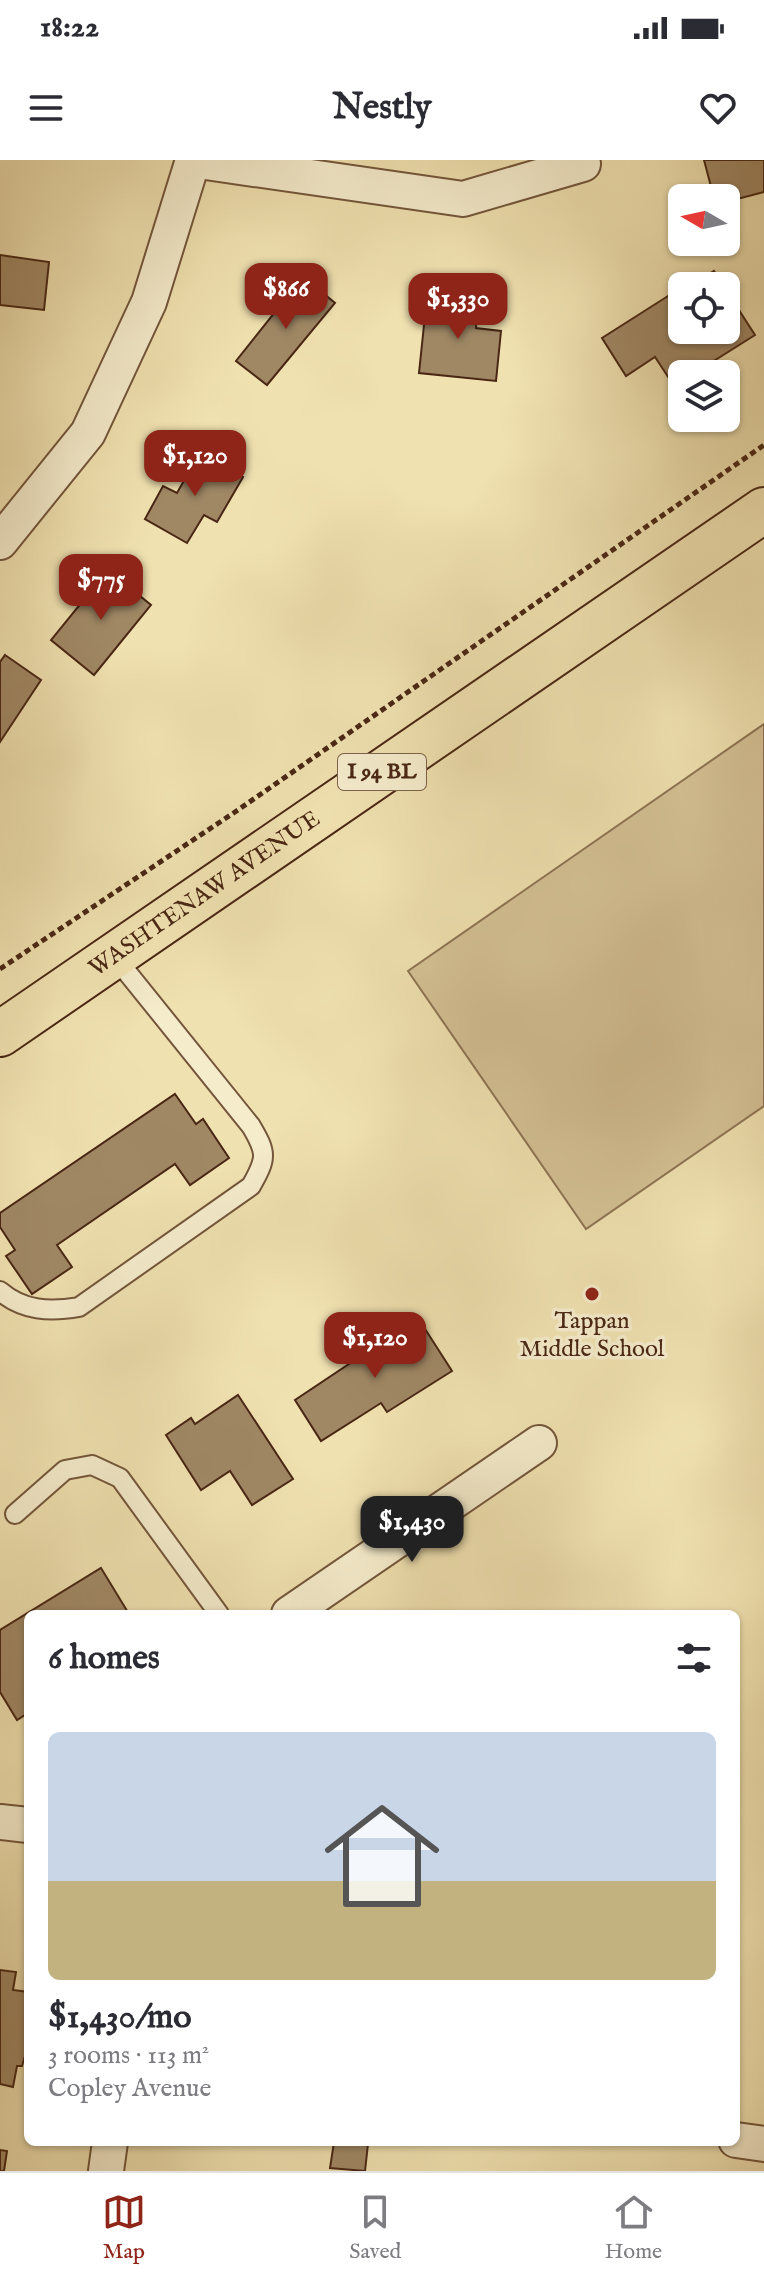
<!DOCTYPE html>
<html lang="en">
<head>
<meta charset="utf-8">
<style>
	body { margin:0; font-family:"IM FELL English",serif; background:#f2f2f3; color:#2b2b33; height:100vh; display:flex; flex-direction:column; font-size:30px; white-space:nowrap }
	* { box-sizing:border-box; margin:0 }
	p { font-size:26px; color:#7c7c81 }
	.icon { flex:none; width:44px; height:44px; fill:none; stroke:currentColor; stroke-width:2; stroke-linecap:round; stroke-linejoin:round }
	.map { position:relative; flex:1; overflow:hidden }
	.panel { position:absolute; left:24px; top:1450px; width:716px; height:536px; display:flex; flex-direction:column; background:#fff; border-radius:12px; box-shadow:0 2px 6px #0004 }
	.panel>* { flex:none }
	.needle { width:52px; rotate:279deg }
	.controls { position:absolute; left:668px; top:24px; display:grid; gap:16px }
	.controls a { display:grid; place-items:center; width:72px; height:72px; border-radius:12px; background:#fff; box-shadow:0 2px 6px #0004; font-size:40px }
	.price { position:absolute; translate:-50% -68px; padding:0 18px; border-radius:16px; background:#8f2418; color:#fff; font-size:26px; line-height:52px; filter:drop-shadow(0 2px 4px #0008) }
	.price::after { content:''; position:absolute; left:50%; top:48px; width:24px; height:18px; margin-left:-12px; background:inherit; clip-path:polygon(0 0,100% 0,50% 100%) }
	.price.active { background:#222; color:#fff }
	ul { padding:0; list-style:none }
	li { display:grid; align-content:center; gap:16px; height:424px; padding:0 24px }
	li span { display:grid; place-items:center; height:248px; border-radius:12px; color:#555 }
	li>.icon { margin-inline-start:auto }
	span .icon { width:144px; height:144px; fill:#fffc; stroke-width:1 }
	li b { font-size:34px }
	h2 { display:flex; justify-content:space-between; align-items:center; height:96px; padding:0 24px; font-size:34px }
	.status { display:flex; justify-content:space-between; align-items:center; height:56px; padding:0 40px; background:#fff; direction:ltr }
	.status svg { height:22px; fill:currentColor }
	header { display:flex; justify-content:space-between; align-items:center; height:104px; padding:0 24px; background:#fff; font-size:36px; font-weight:700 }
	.dock { display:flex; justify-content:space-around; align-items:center; height:112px; border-top:2px solid #e1e1e2; background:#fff; font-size:22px; color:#7c7c81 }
	.dock a { display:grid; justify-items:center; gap:4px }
	.dock .active { color:#8f2418 }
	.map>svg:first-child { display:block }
	.green { fill:#d4c195; stroke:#8e7454; stroke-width:2 }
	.building { fill:#a08865; stroke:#492714; stroke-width:2 }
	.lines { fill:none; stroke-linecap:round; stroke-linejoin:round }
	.lane-casing { stroke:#73563b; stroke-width:22 }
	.street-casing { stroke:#73563b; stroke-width:38 }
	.primary-casing { stroke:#492714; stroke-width:48 }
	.path { stroke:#492714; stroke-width:5; stroke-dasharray:6 4; stroke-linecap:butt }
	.lane { stroke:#f5eccc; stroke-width:18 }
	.street { stroke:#f5eccc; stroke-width:34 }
	.primary { stroke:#f0e1b0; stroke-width:44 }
	.poi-dot { fill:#8f2418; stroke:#f5eccc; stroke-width:3 }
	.labels { text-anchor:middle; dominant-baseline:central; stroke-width:7; stroke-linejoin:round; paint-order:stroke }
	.shield { fill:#f5eccc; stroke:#7d624b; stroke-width:2 }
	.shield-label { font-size:22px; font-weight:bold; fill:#492714 }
	.street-label { font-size:24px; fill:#492714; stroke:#f5eccc }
	.poi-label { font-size:24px; fill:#492714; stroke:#f5eccc }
</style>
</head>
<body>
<div class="status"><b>18:22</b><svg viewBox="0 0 49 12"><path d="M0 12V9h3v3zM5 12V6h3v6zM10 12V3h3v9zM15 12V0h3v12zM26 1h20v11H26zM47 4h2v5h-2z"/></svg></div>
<header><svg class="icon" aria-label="menu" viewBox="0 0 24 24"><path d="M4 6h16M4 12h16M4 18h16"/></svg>Nestly<svg class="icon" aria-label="heart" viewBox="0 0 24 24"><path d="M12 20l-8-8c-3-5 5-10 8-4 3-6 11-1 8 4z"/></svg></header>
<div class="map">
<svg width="764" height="2011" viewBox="0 0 764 2011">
	<rect width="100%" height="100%" fill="#f0e1b0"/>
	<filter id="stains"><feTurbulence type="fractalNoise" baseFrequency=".0025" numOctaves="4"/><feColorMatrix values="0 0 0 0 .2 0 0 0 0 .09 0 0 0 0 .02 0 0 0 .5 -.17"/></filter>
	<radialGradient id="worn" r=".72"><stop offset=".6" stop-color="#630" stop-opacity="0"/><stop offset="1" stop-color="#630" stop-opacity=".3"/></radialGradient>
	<polygon class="green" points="764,564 764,946 586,1069 408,811"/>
	<g class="building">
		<polygon points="704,0 764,0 764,32 726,42 726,38 714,38"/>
		<polygon points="0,95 49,102 44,150 0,145"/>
		<polygon points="714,111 724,126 691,126"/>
		<polygon points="303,117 335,143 267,225 236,201"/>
		<polygon points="726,130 755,175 693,214 682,214 682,221 674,226 655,197 626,216 602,178 668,136 670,139 682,132 682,170 726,170"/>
		<polygon points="427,136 478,141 476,168 501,171 496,221 419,213"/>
		<polygon points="200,292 243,317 217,362 204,355 187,383 145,359 163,326 177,333"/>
		<polygon points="108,410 151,445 94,515 51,480"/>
		<polygon points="5,495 41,520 0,582 0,502"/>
		<polygon points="175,934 196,964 203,959 229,998 190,1025 175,1004 57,1085 72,1107 32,1134 6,1096 15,1090 0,1067 0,1053"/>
		<polygon points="418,1158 452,1211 387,1252 381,1243 321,1281 295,1240"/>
		<polygon points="238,1235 293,1319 252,1345 230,1311 201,1330 166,1275 191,1258 195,1264"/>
		<polygon points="101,1408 129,1454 28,1454 28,1553 17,1560 0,1532 0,1470"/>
		<polygon points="0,1810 16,1812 13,1830 28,1832 28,1886 22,1906 17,1906 13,1927 0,1924"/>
		<polygon points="334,1982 368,1984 365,2011 330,2008"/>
		<polygon points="0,1990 7,1991 4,2011 0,2011"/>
	</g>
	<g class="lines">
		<defs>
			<g id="lane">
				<path d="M0,1131C23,1151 50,1152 79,1147L251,1026C267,998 267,993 251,966L114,796"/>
				<polyline points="15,1354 65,1310 92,1305 120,1318 219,1454"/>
			</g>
			<g id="street">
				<polyline points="192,0 463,39 583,4"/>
				<polyline points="0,382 88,273 149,142 193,0"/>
				<polyline points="289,1454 539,1283"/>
				<polyline points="0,1662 28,1665"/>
				<polyline points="736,1980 764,1984"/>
				<polyline points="106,2011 110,1982"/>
			</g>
			<g id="primary">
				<path id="s1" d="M0,874L764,350"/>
			</g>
		</defs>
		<use href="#lane" class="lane-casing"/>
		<use href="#street" class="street-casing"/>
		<use href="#primary" class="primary-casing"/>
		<polyline class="path" points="0,809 235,652 764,285"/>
		<use href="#lane" class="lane"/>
		<use href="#street" class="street"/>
		<use href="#primary" class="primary"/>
	</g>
	<circle class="poi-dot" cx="592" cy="1134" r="8"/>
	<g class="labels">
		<rect class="shield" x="338" y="594" width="88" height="36" rx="6"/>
		<g class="shield-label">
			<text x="382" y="612">I 94 BL</text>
		</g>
		<g class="street-label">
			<text stroke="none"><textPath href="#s1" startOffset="248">WASHTENAW AVENUE</textPath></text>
		</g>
		<g class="poi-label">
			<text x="592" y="1161">Tappan<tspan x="592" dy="28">Middle School</tspan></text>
		</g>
	</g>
	<rect width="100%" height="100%" filter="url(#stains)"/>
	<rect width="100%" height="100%" fill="url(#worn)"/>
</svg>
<div class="controls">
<a><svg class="needle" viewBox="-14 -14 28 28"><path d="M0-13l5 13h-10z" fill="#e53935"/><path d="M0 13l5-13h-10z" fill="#7c7c81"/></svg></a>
<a><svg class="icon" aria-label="locate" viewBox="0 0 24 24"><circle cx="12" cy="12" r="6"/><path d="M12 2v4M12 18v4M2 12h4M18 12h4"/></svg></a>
<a><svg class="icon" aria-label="layers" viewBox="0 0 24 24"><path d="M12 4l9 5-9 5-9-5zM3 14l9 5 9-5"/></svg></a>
</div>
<b class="price" style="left:286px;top:171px">$866</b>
<b class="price" style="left:458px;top:181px">$1,330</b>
<b class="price" style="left:195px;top:338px">$1,120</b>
<b class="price" style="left:101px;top:462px">$775</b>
<b class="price" style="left:375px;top:1220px">$1,120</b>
<b class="price active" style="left:412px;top:1404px">$1,430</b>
<section class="panel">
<h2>6 homes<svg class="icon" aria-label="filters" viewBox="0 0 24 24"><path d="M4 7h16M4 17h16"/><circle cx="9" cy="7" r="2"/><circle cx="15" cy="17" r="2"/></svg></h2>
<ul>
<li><span style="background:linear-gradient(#c9d6e8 60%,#c2b280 0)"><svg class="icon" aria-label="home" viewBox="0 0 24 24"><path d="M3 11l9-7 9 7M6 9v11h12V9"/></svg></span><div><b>$1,430/mo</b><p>3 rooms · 113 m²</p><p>Copley Avenue</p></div></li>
</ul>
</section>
</div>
<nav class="dock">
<a class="active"><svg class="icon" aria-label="map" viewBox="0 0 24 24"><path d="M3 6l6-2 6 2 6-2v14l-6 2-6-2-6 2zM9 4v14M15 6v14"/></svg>Map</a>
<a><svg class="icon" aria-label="saved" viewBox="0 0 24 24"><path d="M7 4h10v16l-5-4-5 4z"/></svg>Saved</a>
<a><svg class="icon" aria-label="home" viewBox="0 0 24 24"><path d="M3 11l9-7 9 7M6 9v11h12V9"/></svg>Home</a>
</nav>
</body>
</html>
